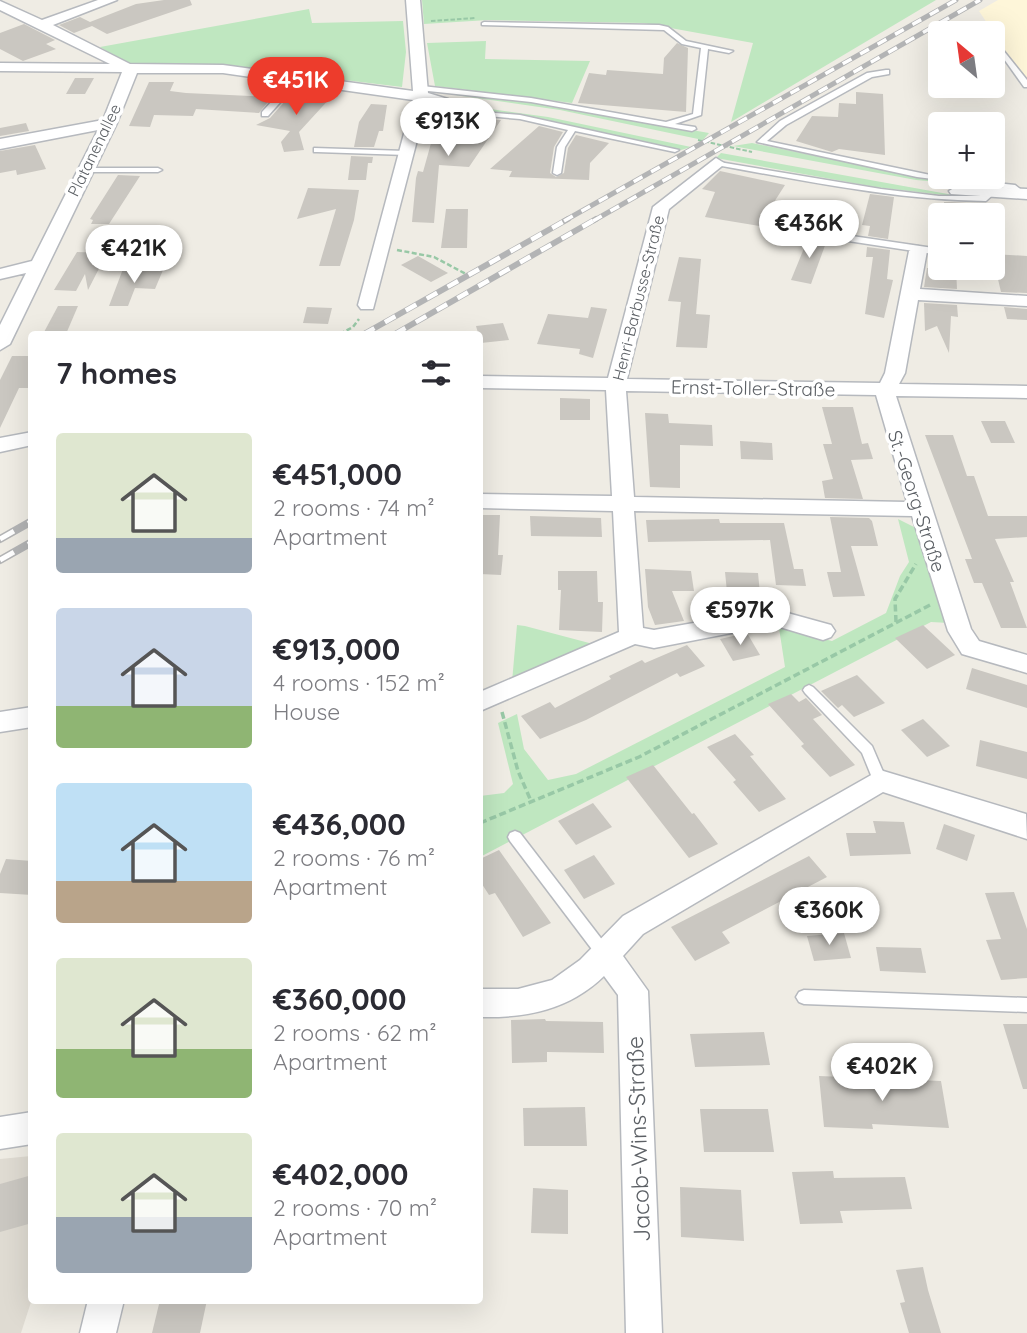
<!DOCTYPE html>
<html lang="en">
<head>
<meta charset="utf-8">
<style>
	body { margin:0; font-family:Quicksand,sans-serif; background:#f7f7f7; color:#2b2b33; height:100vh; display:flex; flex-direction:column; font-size:26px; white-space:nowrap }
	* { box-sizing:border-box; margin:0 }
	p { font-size:23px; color:#7c7c81 }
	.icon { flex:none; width:38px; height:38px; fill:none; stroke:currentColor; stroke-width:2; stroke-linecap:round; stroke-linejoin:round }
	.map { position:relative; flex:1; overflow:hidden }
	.details { position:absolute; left:28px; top:331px; width:455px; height:973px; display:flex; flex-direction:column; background:#fff; border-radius:7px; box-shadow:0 7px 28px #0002 }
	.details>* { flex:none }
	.needle { width:46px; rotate:331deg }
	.tools { position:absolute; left:928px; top:21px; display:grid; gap:14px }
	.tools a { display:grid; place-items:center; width:77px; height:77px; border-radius:7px; background:#fff; box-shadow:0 7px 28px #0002; font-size:35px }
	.price { position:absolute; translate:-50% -60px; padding:0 16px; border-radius:24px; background:#fff; color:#222; font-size:23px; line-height:46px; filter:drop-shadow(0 2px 4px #0008) }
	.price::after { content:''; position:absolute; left:50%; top:42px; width:21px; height:16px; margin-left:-10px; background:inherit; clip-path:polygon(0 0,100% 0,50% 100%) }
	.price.current { background:#ed3c2c; color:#fff }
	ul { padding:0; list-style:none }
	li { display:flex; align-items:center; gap:21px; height:175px; padding:0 28px }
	li span { display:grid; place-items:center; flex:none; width:196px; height:140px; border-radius:7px; color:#555 }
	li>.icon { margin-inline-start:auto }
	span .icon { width:84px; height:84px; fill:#fffc; stroke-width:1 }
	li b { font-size:30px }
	h2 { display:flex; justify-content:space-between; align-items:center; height:84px; padding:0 28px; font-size:30px }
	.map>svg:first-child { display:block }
	.commercial { fill:#fef6d9 }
	.education { fill:#dfdbd2 }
	.green { fill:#bfe7c0 }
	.building { fill:#cac7c1 }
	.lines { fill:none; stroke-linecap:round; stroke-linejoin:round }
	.service-casing { stroke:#b6b9be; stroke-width:3 }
	.minor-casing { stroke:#b6b9be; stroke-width:3 }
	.path-far2 { stroke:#98c8a6; stroke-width:2; stroke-dasharray:4.5 2; stroke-linecap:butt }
	.path-far1 { stroke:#98c8a6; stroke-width:2.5; stroke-dasharray:5 2.5; stroke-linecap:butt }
	.path { stroke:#98c8a6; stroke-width:3.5; stroke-dasharray:7 3.5; stroke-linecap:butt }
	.service { fill:#fff; fill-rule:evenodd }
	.minor { fill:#fff; fill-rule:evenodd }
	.rail-far2-casing { stroke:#b3b4b5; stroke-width:5 }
	.rail-far1-casing { stroke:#b3b4b5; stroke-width:6 }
	.rail-casing { stroke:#b3b4b5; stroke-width:8 }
	.rail-far2 { stroke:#fff; stroke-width:3.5; stroke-dasharray:10; stroke-linecap:butt }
	.rail-far1 { stroke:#fff; stroke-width:4.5; stroke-dasharray:12; stroke-linecap:butt }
	.rail { stroke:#fff; stroke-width:5; stroke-dasharray:16; stroke-linecap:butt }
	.labels { text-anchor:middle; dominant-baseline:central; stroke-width:7; stroke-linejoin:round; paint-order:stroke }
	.far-street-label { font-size:16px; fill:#5c6065; stroke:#fff }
	.street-label { font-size:19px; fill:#5c6065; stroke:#fff }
	.near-street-label { font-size:23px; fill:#5c6065; stroke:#fff }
</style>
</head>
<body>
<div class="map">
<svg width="1027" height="1333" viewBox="0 0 1027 1333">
	<rect width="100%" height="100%" fill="#efece4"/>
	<polygon class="commercial" points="998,0 1027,0 1027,83 979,11"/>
	<polygon class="education" points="31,1156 32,1300 34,1300 31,1302 21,1333 0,1333 0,1159"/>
	<g class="green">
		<polygon points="422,0 936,0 731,122 753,43 643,23 488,20 424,24"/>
		<polygon points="309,9 312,23 403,21 406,52 402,87 246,68 133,67 100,47"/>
		<polygon points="486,41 485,59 590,61 572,103 435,86 427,43"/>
		<polygon points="434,92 543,104 709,133 703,140 560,110"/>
		<polygon points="438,102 548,117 691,147 681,150 538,118 437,106"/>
		<polygon points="752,143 923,178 1009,188 916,180 733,146"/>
		<polygon points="721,153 970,198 875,187 716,158"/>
		<polygon points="898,519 918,529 949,623 931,622 480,857 480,796 504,793 513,784 498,723 517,714 524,749 548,780 576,774 785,667 779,628 832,641 886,613 900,576 909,562"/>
		<polygon points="517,625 525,626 593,644 512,682"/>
	</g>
	<g class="building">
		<polygon points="164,0 190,0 192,5 107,34 92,26 74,33 59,25 80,17 90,22 136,4"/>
		<polygon points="24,24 55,40 46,44 56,49 23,61 0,49 0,33"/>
		<polygon points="677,43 688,48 686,112 578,103 589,73 606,75 607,70 663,74 664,58"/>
		<polygon points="75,78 94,78 85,94 66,94"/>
		<polygon points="149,82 174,82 170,91 186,93 272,97 259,113 196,109 193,116 154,115 150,127 129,126"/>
		<polygon points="295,90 332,96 299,132 304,150 284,152 281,142 290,131 256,125 270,118"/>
		<polygon points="856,92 883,94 885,155 839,149 832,152 796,141 812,116 838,117 839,103 856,104"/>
		<polygon points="371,104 387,105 383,131 379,131 374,147 354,147 359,122"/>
		<polygon points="438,118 501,120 469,167 439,165 434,223 412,222 416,178 418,171 423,172"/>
		<polygon points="26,123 29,131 0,136 0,128"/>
		<polygon points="539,126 563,132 554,147 550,173 556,177 564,173 568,148 576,135 609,143 590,163 589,180 509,177 512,171 490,169"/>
		<polygon points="35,145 46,169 17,175 16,170 0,173 0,151"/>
		<polygon points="351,156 373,157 372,163 368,163 366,180 348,180"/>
		<polygon points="720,171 785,185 769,210 784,213 777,229 705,217 715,192 702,189"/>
		<polygon points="118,175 140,176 109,224 91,224 93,220 90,219"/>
		<polygon points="308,188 359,190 354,220 340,266 319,266 336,209 297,219"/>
		<polygon points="870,194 894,197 888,239 868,236 870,226 862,225"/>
		<polygon points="944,202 952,202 968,203 962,215 957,215 945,214"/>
		<polygon points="446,209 468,209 467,248 441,248"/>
		<polygon points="809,236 827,240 811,284 791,280"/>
		<polygon points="867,247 890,250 887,279 893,280 884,318 865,314 873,257 866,257"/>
		<polygon points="77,252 107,253 88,290 85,274 76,291 54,290"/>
		<polygon points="992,254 1027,256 1027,293 1001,292"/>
		<polygon points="418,256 448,273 431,282 401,265"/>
		<polygon points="679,257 701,259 696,314 710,315 707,348 676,347 681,302 668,301"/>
		<polygon points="927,268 956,268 957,289 924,287"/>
		<polygon points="123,269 163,270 155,289 135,288 128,306 109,306"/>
		<polygon points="924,303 957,305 958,317 951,316 949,353 937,326 925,331"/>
		<polygon points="58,306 78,306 66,334 43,334"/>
		<polygon points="307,307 332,308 328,324 303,323"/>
		<polygon points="591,307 607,309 593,358 579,354 580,349 537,344 548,314 588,318"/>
		<polygon points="1004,307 1027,309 1027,320 1007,319"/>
		<polygon points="503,323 509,340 481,343 476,326"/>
		<polygon points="12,356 32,356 32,380 28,388 19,388 0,428 0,380"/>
		<polygon points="560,398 590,399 590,420 560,420"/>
		<polygon points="822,407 853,407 862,444 868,443 873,459 851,460 863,499 825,498 822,481 833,479 823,444 832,444"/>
		<polygon points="645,413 668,414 669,423 712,425 713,446 680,445 680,488 650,487"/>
		<polygon points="981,421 1005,421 1015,443 991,443"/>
		<polygon points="925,435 953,435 967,476 974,476 988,516 1027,516 1027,537 995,539 1014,582 1010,582 1027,628 1001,628 982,583 974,583 965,559 972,559"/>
		<polygon points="740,441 772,443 773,460 741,459"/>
		<polygon points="480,515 500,515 498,555 503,555 501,575 480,574"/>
		<polygon points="530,516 601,518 602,537 531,536"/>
		<polygon points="830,517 869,518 872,521 878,546 851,546 865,596 833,597 827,572 841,572"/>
		<polygon points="719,519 720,523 784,523 794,569 803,569 806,586 776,585 770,540 648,542 646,520"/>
		<polygon points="645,569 691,571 694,591 672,591 684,621 655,625 648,607"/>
		<polygon points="558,571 597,571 598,602 603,602 602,632 559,630 561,590 558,590"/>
		<polygon points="725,572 758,573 760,594 727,592"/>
		<polygon points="923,625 955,655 927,669 895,638"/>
		<polygon points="747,633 760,655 733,661 720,639"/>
		<polygon points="687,645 705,666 680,677 677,673 586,720 540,739 521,716 550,702 555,708 611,679 609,676 642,660 645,663"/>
		<polygon points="972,668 1027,685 1027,708 966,689"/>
		<polygon points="857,675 885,703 854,717 842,705 838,708 821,691"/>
		<polygon points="791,694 799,702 806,698 822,715 813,719 855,765 830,777 801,746 804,744 768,704"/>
		<polygon points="923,719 950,746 927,757 901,730"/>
		<polygon points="735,734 754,755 750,756 786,799 759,812 733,782 736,780 707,747"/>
		<polygon points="980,740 1027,752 1027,779 976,766"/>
		<polygon points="653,765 692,814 694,813 718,844 689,858 626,777"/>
		<polygon points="593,803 612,827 576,845 558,821"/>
		<polygon points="873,821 904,822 911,854 850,856 846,833 876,833"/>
		<polygon points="944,824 975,835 967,861 936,849"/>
		<polygon points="499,850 551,923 523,937 495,893 489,895 480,881 480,859"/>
		<polygon points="594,855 615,884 584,899 564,870"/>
		<polygon points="809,856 827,877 722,932 730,943 695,961 671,927"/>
		<polygon points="6,859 32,861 32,895 0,893 0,874"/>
		<polygon points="1014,892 1027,929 1027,978 1001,980 986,940 1001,939 985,893"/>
		<polygon points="844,933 851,958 814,961 807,936"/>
		<polygon points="876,947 921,948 926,973 880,971"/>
		<polygon points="545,1019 546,1021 603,1022 604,1053 547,1052 547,1062 512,1063 511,1020"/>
		<polygon points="1003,1024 1027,1024 1027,1089 1023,1089"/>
		<polygon points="764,1032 770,1065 695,1067 690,1034"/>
		<polygon points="819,1076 941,1081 949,1128 872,1124 873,1129 824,1127"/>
		<polygon points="585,1107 587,1146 524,1146 523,1108"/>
		<polygon points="700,1109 768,1109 774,1152 704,1152"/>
		<polygon points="833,1171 834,1178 905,1177 912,1209 840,1211 843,1223 800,1224 792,1172"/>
		<polygon points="32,1175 32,1223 0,1232 0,1184"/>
		<polygon points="680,1187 741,1190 744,1241 681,1237"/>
		<polygon points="533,1188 568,1190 568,1234 531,1233"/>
		<polygon points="923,1267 928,1290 941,1333 909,1333 900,1303 905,1302 896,1270"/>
		<polygon points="160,1300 207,1300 200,1333 152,1333"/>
	</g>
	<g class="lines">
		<defs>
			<g id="service">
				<polygon points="484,22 659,25 668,27 686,41 733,51 729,53 708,49 701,115 675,124 695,127 696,129 692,131 531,102 419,90 418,88 422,86 531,98 666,122 693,114 701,48 682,44 664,30 482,25 482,23"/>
				<polygon points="999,50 1003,50 1027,80 1027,87 1024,87 999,52"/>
				<polygon points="886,70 889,70 889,74 872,77 786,125 767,141 940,177 1015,185 1024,192 1024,196 1018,196 1012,189 917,177 757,142 780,121 867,73"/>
				<polygon points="294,77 301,79 268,116 262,116 262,112"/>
				<polygon points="415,106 520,115 679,150 675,152 575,131 565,147 561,173 557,175 553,173 557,147 568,130 520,119 418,110 414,108"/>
				<polygon points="314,148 406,151 410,153 406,155 317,152 314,152"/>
				<path d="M713,161L881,189L939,196H984L988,191L995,193L986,201C895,200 806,181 716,165L712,163Z"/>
				<polygon points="82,168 158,168 162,170 158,172 82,172"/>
				<polygon points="825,232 940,249 940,255 822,237 822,233"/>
				<polygon points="809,685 813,687 872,746 887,781 885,785 880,786 875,785 862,753 805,693 803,690 805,687"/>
				<polygon points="515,831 520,833 610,950 612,955 610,960 605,962 600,960 510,841 508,837 510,833"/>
				<polygon points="804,990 1027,998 1027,1012 804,1004 799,1002 796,997 799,992"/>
			</g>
			<g id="minor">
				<polygon points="98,0 117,0 53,25 130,64 223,65 413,91 406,0 420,0 428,93 448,99 441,103 427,102 373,309 361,309 358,305 413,100 223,73 137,73 117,123 10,344 0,350 0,325 26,273 0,279 0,269 32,261 98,130 0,149 0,139 103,120 122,72 0,71 0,63 110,64 0,10 0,1 42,20"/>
				<path d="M716,158L724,163L722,166L669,209L627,379L880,383L885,373L909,251L918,246L927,251L920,289L1027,296V306L918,300L905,373L899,384L1027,386V398L896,396L971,629L979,641L1027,655V673L962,654L948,631L912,516L634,511L643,628L654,630L773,609L831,625L835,631L831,637L823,640L773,625L654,648L635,644L480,711V692L619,632L613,511L480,508V494L612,496L606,390L480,388V376L608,378L653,207ZM626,391L876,395L907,502L634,497Z"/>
				<polygon points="957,186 1027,189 1027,199 951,194 949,191"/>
				<polygon points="32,432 32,445 0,452 0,438"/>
				<polygon points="32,707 32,727 0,732 0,712"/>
				<path d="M880,770L1026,814L1027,839L883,792L643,934L623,956L648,991L662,1333H626L618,995L604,976C569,1010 527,1018 480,1017V989H518L552,980L580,960L623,916Z"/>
				<polygon points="32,1112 32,1144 0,1149 0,1117"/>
				<polygon points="88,1300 124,1300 116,1333 80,1333"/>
			</g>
		</defs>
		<use href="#service" class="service-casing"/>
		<use href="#minor" class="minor-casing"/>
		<g class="path-far2">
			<polyline points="431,21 476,18"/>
			<polyline points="698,140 752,152"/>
		</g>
		<g class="path-far1">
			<polyline points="397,250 434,257 466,274"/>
			<polyline points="340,334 353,327 359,319"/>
		</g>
		<g class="path">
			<polyline points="896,622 895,599 916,564"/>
			<polyline points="502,712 518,771 531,801"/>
			<polyline points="480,823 639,757 930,605"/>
		</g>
		<use href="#service" class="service"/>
		<use href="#minor" class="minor"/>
		<defs>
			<g id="rail-far2">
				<polyline points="564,221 956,0"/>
				<polyline points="593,221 980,0"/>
			</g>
			<g id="rail-far1">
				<polyline points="364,334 568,219"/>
				<polyline points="395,334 596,219"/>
			</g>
			<g id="rail">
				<polyline points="0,539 32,521"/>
				<polyline points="0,560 32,542"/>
			</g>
		</defs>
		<use href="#rail-far2" class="rail-far2-casing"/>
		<use href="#rail-far1" class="rail-far1-casing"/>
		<use href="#rail" class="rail-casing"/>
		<use href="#rail-far2" class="rail-far2"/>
		<use href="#rail-far1" class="rail-far1"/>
		<use href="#rail" class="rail"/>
	</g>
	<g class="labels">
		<g class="far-street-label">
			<text transform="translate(94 150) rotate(-64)">Platanenallee</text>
			<text transform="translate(638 298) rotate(-76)">Henri-Barbusse-Straße</text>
		</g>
		<g class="street-label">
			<text transform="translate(753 388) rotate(1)">Ernst-Toller-Straße</text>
			<text transform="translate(917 501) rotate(72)">St.-Georg-Straße</text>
		</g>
		<g class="near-street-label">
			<text transform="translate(638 1139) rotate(-92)">Jacob-Wins-Straße</text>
		</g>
	</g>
</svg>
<div class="tools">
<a><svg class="needle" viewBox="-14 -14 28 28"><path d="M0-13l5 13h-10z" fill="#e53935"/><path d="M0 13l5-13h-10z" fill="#7c7c81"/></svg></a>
<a>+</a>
<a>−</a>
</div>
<b class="price current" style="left:296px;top:117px">€451K</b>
<b class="price" style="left:448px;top:158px">€913K</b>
<b class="price" style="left:809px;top:260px">€436K</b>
<b class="price" style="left:134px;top:285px">€421K</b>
<b class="price" style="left:740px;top:647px">€597K</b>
<b class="price" style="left:829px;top:947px">€360K</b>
<b class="price" style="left:882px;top:1103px">€402K</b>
<section class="details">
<h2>7 homes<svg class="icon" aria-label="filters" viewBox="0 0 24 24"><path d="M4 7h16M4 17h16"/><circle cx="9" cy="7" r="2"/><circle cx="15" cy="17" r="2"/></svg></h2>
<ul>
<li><span style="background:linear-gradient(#dfe7d0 75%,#9aa5b1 0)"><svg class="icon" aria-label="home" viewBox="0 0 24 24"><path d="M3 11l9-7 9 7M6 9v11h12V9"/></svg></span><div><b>€451,000</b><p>2 rooms · 74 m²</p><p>Apartment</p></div></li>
<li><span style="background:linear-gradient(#c9d6e8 70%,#8fb573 0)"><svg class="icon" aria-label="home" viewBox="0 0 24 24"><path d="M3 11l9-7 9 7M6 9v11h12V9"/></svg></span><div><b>€913,000</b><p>4 rooms · 152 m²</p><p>House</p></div></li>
<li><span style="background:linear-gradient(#bfe0f5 70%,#b9a48a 0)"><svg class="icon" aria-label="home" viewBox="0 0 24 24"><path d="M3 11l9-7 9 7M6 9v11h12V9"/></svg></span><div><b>€436,000</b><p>2 rooms · 76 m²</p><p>Apartment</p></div></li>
<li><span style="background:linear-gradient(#dfe7d0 65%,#8fb573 0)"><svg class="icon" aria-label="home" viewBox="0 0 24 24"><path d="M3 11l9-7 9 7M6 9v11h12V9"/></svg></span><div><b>€360,000</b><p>2 rooms · 62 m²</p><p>Apartment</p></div></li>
<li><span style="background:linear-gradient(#dfe7d0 60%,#9aa5b1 0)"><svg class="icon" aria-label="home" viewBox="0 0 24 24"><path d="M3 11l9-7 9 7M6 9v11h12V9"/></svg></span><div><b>€402,000</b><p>2 rooms · 70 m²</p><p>Apartment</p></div></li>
</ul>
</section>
</div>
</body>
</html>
